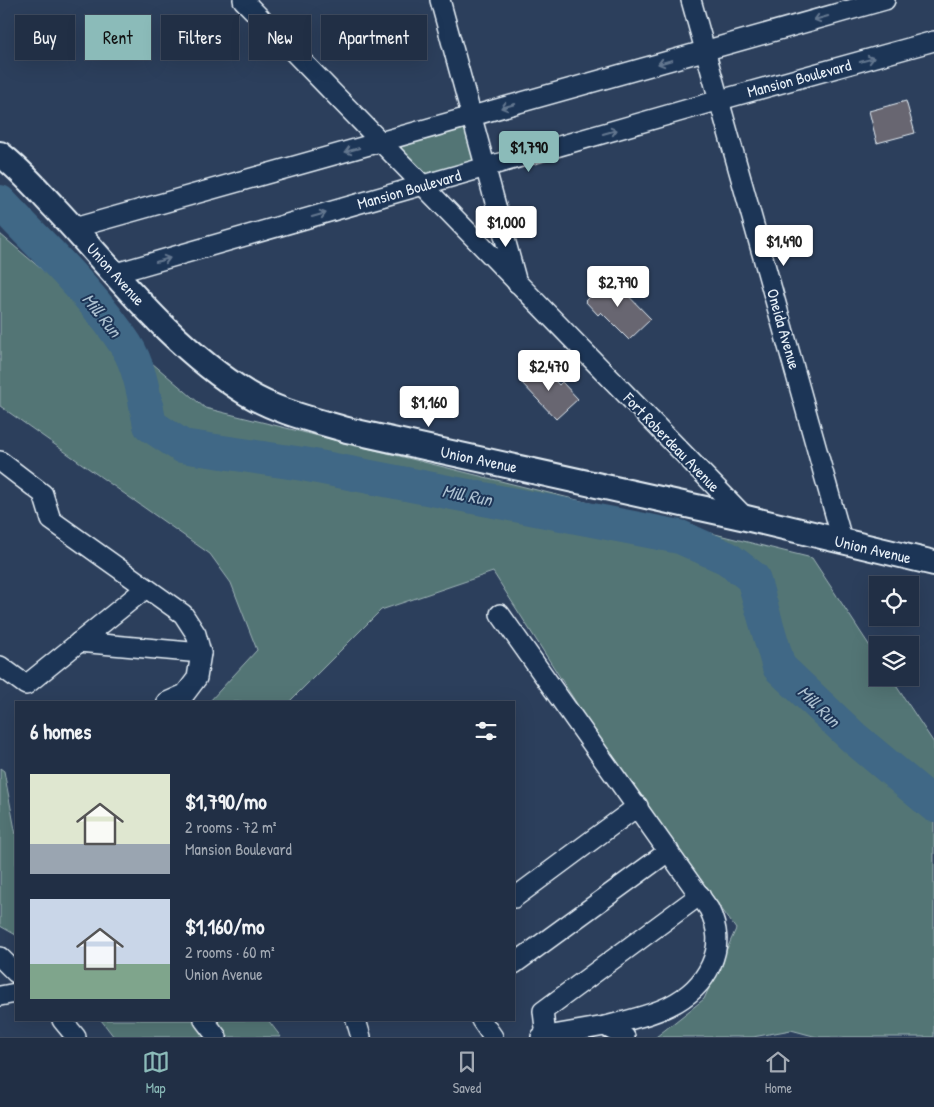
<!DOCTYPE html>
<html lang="en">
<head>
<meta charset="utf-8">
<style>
	body { margin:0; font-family:"Patrick Hand",sans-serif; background:#29374c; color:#f1f3f6; height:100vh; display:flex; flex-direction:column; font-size:19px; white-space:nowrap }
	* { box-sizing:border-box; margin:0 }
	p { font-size:16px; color:#a2a9b3 }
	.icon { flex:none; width:28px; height:28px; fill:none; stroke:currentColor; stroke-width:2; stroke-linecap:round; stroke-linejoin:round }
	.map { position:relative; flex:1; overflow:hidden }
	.sheet { position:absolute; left:15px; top:701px; width:500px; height:320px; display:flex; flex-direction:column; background:#212f45; border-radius:0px; box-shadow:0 5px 20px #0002,0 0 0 1px #3e4a5e }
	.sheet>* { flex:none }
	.top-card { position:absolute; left:15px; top:15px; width:500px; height:45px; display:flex; gap:10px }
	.controls { position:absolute; left:869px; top:576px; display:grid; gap:10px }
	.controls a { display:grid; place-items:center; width:50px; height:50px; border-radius:0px; background:#212f45; box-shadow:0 5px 20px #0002,0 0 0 1px #3e4a5e; font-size:25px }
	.price { position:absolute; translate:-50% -42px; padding:0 11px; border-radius:5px; background:#fff; color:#222; font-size:16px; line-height:32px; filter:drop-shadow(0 1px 2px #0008) }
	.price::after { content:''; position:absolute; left:50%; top:30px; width:15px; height:11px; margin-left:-8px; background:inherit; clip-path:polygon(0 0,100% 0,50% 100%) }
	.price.current { background:#8bbbb9; color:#111 }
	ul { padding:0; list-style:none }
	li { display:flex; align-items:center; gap:15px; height:125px; padding:0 15px }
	li span { display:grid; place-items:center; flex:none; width:140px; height:100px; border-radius:0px; color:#555 }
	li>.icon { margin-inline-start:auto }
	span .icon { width:60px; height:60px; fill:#fffc; stroke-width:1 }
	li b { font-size:21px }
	h2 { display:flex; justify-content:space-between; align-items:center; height:60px; padding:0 15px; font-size:21px }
	.chip { padding:0 18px; border-radius:0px; background:#212f45; box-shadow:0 5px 20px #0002,0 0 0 1px #3e4a5e; font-size:18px; line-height:45px }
	.chip.current { background:#8bbbb9; color:#111 }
	.tabs { display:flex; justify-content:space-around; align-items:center; height:70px; border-top:1px solid #3e4a5e; background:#212f45; font-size:14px; color:#a2a9b3 }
	.tabs a { display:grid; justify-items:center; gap:2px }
	.tabs .current { color:#8bbbb9 }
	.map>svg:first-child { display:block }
	.green { fill:#537575; stroke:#9eb3b6 }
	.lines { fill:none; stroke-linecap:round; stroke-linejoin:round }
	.river { stroke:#3f6786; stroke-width:34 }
	.building { fill:#676671; stroke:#e8f1f8 }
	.minor-casing { stroke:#e8f1f8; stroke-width:22 }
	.major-casing { stroke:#e8f1f8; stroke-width:28 }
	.minor { stroke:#1d3557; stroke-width:19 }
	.major { stroke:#1d3557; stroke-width:24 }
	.oneway { stroke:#64778f }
	.labels { text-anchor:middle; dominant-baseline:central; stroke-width:4; stroke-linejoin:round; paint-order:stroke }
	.street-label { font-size:16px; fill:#e8f1f8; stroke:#1d3557 }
	.water-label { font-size:18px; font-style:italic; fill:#adc1d0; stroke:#1d3557 }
</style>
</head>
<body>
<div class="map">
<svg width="934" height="1037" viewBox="0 0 934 1037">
	<rect width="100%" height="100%" fill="#2c3f5c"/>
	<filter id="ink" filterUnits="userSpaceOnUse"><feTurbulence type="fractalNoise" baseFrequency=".02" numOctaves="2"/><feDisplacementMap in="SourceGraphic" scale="10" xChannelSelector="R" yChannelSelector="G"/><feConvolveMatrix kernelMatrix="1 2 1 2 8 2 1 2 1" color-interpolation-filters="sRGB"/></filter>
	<g filter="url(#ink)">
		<g class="green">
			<polygon points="465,128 476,161 430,175 423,174 400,151 401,147 405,144"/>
			<polygon points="0,234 205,408 812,558 877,657 878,678 891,678 934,743 934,1037 817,1037 791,1030 753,1037 656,1037 704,999 736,929 584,715 493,572 381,610 289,702 209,702 257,650 231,583 210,554 0,406"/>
			<polygon points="0,768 4,771 16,835 16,935 0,926"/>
			<polygon points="101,1020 268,1020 281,1037 114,1037"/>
		</g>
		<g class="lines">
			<path class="river" d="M0,202C42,247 92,293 126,345C140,366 145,401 150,425L182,446L303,464L680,537L727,558L753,578L779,667L854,738L934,805"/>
		</g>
		<g class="building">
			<polygon points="906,101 915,133 877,143 869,111"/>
			<polygon points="610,277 651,319 629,340 601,312 598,315 585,301"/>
			<polygon points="540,365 559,385 562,382 578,399 556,419 521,382"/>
		</g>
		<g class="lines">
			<defs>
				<g id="minor">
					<polyline points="243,0 746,518"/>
					<polyline points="440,0 517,283"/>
					<polyline points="691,0 843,543"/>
					<polyline points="74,228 885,0"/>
					<polyline points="116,273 720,100 934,41"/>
					<polyline points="0,461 43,494 51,520 183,614 196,634 201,653 197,678 185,694 167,702"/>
					<path d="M500,614L709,909C718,928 720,945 711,965C692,1007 646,1016 605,1026"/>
					<polyline points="79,642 201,653"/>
					<polyline points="0,666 26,685 146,588"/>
					<polyline points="514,898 638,806"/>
					<polyline points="0,957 16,973"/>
					<polyline points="514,964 669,851"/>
					<polyline points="0,996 16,993"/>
					<polyline points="62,1020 76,1037"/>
					<polyline points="204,1020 217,1037"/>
					<polyline points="356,1020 361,1037"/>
					<polyline points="481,1020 493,1037"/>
					<polyline points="546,1036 543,1011 700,895"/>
					<polyline points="541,1037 605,1026 625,1037"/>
				</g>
				<path id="major" d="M0,154C20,169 37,189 54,207C115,272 171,347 248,394C278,412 314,420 347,430L746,518L934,563"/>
			</defs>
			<use href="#minor" class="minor-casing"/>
			<use href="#major" class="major-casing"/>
			<use href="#minor" class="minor"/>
			<use href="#major" class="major"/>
		</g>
		<defs><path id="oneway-shaft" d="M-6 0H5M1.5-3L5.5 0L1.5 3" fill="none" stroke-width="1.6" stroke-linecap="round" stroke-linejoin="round" transform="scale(1.25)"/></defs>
		<g class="oneway">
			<use href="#oneway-shaft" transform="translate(821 18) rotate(164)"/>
			<use href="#oneway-shaft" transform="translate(867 60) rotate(-15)"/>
			<use href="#oneway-shaft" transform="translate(665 62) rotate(164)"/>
			<use href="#oneway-shaft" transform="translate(508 106) rotate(164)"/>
			<use href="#oneway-shaft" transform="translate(610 132) rotate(-16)"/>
			<use href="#oneway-shaft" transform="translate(352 150) rotate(164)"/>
			<use href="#oneway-shaft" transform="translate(319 215) rotate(-16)"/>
			<use href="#oneway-shaft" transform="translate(163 260) rotate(-16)"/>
		</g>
	</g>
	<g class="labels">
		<g class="street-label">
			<text transform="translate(799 78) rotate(-15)">Mansion Boulevard</text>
			<text transform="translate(409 189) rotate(-16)">Mansion Boulevard</text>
			<text transform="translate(116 274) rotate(48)">Union Avenue</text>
			<text transform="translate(784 329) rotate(74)">Oneida Avenue</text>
			<text transform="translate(672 442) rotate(46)">Fort Roberdeau Avenue</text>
			<text transform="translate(479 459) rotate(12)">Union Avenue</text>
			<text transform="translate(873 549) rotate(13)">Union Avenue</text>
		</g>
		<g class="water-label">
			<text transform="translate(102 315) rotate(51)">Mill Run</text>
			<text transform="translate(467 495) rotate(11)">Mill Run</text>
			<text transform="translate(819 706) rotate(44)">Mill Run</text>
		</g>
	</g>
</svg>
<div class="controls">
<a><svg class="icon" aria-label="locate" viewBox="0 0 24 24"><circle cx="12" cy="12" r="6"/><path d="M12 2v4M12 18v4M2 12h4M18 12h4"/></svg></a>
<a><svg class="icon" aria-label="layers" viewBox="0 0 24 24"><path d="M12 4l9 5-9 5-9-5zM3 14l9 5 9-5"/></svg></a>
</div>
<b class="price current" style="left:529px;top:173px">$1,790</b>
<b class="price" style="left:506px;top:248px">$1,000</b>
<b class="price" style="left:784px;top:267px">$1,490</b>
<b class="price" style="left:618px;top:308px">$2,790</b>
<b class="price" style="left:549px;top:392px">$2,470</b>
<b class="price" style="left:429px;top:428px">$1,160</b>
<div class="top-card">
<a class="chip">Buy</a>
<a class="chip current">Rent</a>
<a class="chip">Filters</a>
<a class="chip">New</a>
<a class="chip">Apartment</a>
</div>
<section class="sheet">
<h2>6 homes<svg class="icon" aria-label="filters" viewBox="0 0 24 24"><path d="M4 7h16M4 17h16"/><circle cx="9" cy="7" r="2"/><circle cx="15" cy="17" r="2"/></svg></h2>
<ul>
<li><span style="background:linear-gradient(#dfe7d0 70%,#9aa5b1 0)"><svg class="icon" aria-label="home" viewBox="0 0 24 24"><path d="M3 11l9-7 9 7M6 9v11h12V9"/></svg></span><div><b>$1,790/mo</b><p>2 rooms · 72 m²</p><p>Mansion Boulevard</p></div></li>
<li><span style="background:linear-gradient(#c9d6e8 65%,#7fa58c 0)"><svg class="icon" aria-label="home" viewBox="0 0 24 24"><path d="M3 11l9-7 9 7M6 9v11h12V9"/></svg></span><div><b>$1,160/mo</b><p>2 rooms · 60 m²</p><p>Union Avenue</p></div></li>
</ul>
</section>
</div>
<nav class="tabs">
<a class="current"><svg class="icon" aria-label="map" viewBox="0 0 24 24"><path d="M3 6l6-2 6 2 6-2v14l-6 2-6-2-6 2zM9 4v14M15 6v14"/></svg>Map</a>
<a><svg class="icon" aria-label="saved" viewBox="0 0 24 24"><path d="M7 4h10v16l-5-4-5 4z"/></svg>Saved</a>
<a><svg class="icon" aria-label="home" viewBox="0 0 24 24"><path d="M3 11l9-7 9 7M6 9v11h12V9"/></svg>Home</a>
</nav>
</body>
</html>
